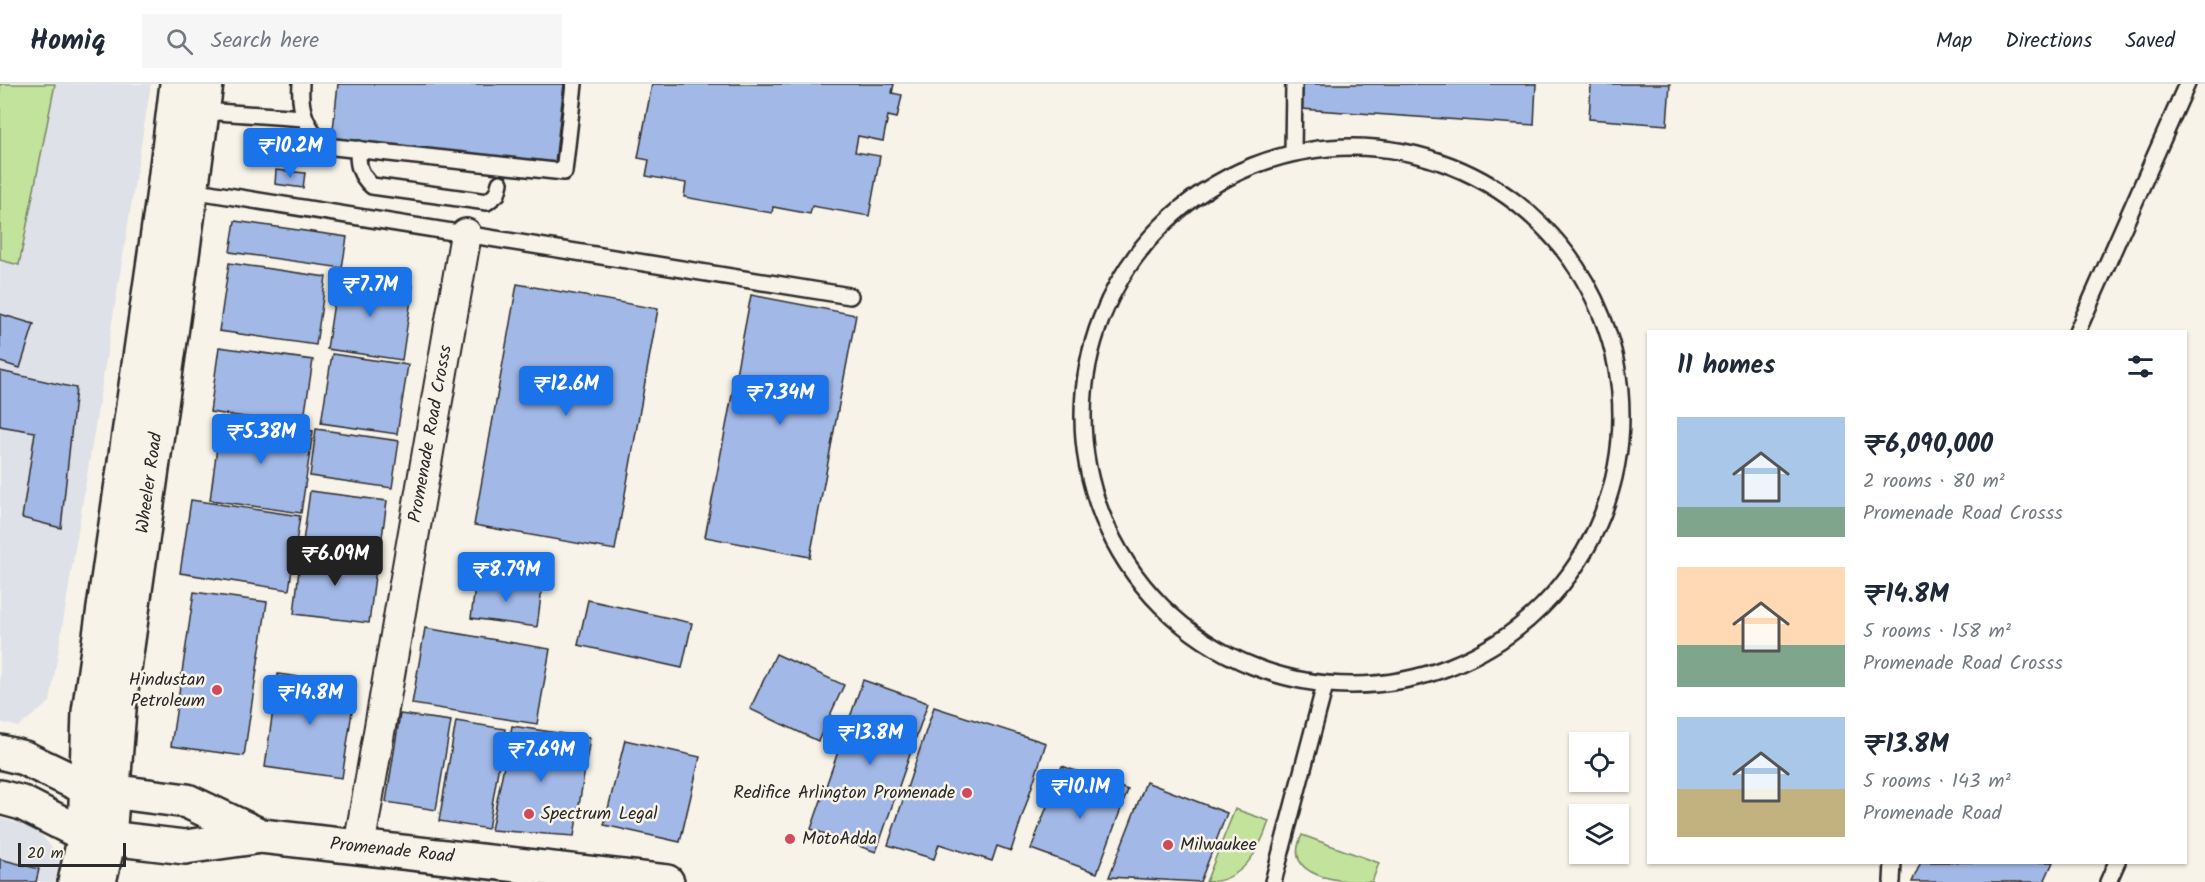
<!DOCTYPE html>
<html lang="en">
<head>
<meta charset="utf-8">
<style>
	body { margin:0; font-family:Kalam,sans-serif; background:#f6f6f7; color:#1f2937; height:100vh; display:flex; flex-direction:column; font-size:22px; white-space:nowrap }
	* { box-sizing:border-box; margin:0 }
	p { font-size:20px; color:#747a83 }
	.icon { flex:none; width:33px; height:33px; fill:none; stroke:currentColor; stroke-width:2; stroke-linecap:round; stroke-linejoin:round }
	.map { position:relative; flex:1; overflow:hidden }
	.sheet { position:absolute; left:1647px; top:246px; width:540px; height:534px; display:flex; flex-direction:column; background:#fff; border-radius:0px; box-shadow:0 2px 4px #0004 }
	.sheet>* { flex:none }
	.fabs { position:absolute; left:1569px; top:648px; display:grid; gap:12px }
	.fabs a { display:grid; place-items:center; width:60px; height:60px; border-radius:0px; background:#fff; box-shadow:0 2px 4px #0004; font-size:30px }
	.scale { position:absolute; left:18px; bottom:15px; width:108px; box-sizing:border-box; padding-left:6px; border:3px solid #2b2b2b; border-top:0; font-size:16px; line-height:21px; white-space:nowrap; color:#2b2b2b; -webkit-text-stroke:4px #f7f3e8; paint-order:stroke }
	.price { position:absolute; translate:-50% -51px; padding:0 14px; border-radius:6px; background:#1a73e8; color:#fff; font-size:20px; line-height:39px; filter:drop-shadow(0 2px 3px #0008) }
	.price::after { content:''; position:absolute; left:50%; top:36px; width:18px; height:14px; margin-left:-9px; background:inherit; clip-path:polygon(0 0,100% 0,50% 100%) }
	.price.on { background:#222; color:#fff }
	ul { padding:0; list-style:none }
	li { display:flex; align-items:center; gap:18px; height:150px; padding:0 30px }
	li span { display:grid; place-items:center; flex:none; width:168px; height:120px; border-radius:0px; color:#555 }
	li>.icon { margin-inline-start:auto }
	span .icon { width:72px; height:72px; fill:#fffc; stroke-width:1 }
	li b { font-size:26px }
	h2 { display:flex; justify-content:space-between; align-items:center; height:72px; padding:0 30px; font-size:26px }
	header { display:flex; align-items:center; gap:36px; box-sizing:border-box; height:84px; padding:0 30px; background:#fff; border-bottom:2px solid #e0e1e3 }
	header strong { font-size:28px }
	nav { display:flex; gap:33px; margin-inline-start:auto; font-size:21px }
	.search { width:420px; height:54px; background:#f6f6f7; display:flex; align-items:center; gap:15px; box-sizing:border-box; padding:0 21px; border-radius:0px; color:#747a83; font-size:22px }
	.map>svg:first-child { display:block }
	.built { fill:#dee1e7 }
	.green { fill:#c2e39c; stroke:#768764; stroke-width:1.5 }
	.building { fill:#a2b8e6; stroke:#2b2b2b; stroke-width:1.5 }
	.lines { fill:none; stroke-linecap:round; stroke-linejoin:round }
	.lane-casing { stroke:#2b2b2b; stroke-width:20 }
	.street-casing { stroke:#2b2b2b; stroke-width:34 }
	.secondary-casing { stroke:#2b2b2b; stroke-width:38 }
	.lane { stroke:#f7f3e8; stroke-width:15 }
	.street { stroke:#f7f3e8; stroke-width:30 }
	.secondary { stroke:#f7f3e8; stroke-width:33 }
	.poi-dot { fill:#d1495b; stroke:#f7f3e8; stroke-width:2 }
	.labels { text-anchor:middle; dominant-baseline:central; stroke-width:5; stroke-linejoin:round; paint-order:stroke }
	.street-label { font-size:18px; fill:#2b2b2b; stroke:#f7f3e8 }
	.poi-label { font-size:18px; fill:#2b2b2b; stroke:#f7f3e8; text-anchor:start }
</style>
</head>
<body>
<header>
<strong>Homiq</strong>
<div class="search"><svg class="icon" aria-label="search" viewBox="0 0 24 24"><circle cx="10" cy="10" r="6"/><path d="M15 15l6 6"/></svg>Search here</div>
<nav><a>Map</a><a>Directions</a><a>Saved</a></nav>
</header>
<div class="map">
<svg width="2205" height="798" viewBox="0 0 2205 798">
	<rect width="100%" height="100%" fill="#f7f3e8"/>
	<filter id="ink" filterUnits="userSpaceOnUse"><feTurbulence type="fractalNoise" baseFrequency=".0167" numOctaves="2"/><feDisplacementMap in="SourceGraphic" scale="12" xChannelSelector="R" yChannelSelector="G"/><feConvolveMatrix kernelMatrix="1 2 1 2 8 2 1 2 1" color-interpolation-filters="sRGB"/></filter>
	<g filter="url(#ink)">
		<g class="built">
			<polygon points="0,0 151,0 50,618 18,643 0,638"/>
			<polygon points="0,734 35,744 60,773 55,798 0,798"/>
		</g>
		<g class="green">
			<polygon points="0,0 55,0 19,181 0,176"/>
			<path d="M1235,725L1269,737C1259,768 1242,798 1206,798Z"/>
			<path d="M1302,751L1379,779L1372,798C1343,798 1280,795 1302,751Z"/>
		</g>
		<g class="building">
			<polygon points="338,0 564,0 555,79 332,55"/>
			<polygon points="652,0 894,0 892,9 902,11 897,34 888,32 883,57 858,52 855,68 880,72 869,132 812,122 810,130 773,123 772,129 684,113 686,99 646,92 649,76 638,74"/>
			<polygon points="1303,0 1536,0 1534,41 1301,25"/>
			<polygon points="1591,0 1670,0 1667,41 1589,35"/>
			<polygon points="276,86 305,89 303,104 275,100"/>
			<polygon points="235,137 347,153 342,184 230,168"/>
			<polygon points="229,179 326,193 316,261 219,247"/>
			<polygon points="338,192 413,202 402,276 327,265"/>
			<polygon points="517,200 658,225 615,466 474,441"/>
			<polygon points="751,211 856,231 810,473 705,453"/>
			<polygon points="0,230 34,240 20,284 0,278"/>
			<polygon points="219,263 313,276 303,341 210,328"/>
			<polygon points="332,270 408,281 397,350 321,339"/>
			<polygon points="0,287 76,304 61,444 22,434 35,348 0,342"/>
			<polygon points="221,333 313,347 301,429 210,416"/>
			<polygon points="316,345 399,357 392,404 310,392"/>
			<polygon points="310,407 387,417 379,475 302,465"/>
			<polygon points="191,416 300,432 289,506 180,489"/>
			<polygon points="301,468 377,477 369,539 294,530"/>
			<polygon points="476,495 542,504 537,543 471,534"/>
			<polygon points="194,508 267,518 244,672 171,662"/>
			<polygon points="588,516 692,539 682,584 578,561"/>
			<polygon points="425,544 550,565 537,640 412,620"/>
			<polygon points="776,570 844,601 818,657 750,625"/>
			<polygon points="278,590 356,601 342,694 265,683"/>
			<polygon points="863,596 928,619 876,768 811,745"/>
			<polygon points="934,623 1046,659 1011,767 997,762 992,777 939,760 934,775 888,761"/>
			<polygon points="400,630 451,637 436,726 386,718"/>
			<polygon points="456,637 505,645 488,745 439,737"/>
			<polygon points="512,642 590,654 574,752 491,746"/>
			<polygon points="625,656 700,673 680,758 604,741"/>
			<polygon points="1062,682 1128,706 1097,789 1031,765"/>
			<polygon points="1146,698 1227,729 1200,798 1109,793"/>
			<polygon points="0,775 39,785 36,798 0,798"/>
			<polygon points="1921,778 2053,778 2044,798 1912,798"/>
		</g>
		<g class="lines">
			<defs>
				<g id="lane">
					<path d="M301,0C299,27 306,43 325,62L564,88L574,0"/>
					<polyline points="203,27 303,34"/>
					<circle cx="1352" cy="332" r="269"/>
					<path d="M359,65C356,81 361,92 372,102L487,118L497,110L500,99"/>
					<polyline points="1293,68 1294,0"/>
					<polyline points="191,106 850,212"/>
					<polyline points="2077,248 2187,0"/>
					<polyline points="1273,798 1325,601"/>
					<polyline points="1892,798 1893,778"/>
					<polyline points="2108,798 2117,778"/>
				</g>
				<polyline id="street" points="359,763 466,150"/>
				<g id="secondary">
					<polyline points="0,668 24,674 87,704 187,717 261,752"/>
					<polyline points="0,713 22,719 85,751 109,754 185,763 261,752 667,798"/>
					<polyline points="75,798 85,751 89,628 163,114 177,0"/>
					<polyline points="99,798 109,754 120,613 206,0"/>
				</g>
			</defs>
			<use href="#lane" class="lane-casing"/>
			<use href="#street" class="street-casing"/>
			<use href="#secondary" class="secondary-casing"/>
			<use href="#lane" class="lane"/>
			<use href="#street" class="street"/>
			<use href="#secondary" class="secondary"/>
		</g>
	</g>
	<g class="poi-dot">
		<circle cx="217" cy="606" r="6"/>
		<circle cx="967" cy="709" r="6"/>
		<circle cx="529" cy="730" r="6"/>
		<circle cx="790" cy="755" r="6"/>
		<circle cx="1168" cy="761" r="6"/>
	</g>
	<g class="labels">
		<g class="street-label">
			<text transform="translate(431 350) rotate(-80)">Promenade Road Crosss</text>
			<text transform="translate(150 399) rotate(-82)">Wheeler Road</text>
			<text transform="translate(392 767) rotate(6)">Promenade Road</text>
		</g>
		<g class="poi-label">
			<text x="205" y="596" text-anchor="end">Hindustan<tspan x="205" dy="21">Petroleum</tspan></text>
			<text x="955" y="709" text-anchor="end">Redifice Arlington Promenade</text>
			<text x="541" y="730">Spectrum Legal</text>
			<text x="802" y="755">MotoAdda</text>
			<text x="1180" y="761">Milwaukee</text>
		</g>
	</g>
</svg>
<div class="fabs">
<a><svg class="icon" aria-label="locate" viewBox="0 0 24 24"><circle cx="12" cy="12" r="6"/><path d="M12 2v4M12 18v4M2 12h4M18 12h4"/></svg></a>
<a><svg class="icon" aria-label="layers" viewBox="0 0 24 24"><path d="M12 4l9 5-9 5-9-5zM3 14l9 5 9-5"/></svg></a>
</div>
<div class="scale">20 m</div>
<b class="price" style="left:290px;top:95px">₹10.2M</b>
<b class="price" style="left:370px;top:234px">₹7.7M</b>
<b class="price" style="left:566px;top:333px">₹12.6M</b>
<b class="price" style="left:780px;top:342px">₹7.34M</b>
<b class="price" style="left:261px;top:381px">₹5.38M</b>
<b class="price on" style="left:335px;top:503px">₹6.09M</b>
<b class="price" style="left:506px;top:519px">₹8.79M</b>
<b class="price" style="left:310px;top:642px">₹14.8M</b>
<b class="price" style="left:870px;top:682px">₹13.8M</b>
<b class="price" style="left:541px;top:699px">₹7.69M</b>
<b class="price" style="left:1080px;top:736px">₹10.1M</b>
<section class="sheet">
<h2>11 homes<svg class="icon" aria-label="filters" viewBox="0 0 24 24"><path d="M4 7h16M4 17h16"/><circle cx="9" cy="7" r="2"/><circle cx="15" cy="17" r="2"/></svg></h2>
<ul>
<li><span style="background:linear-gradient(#a9c7e8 75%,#7fa58c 0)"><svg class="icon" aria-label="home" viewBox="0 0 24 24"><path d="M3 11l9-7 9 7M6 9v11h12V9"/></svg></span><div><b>₹6,090,000</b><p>2 rooms · 80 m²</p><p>Promenade Road Crosss</p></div></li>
<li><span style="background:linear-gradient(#ffd9b3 65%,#7fa58c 0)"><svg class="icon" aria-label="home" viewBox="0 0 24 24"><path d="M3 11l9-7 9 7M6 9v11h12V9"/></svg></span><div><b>₹14.8M</b><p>5 rooms · 158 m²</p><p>Promenade Road Crosss</p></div></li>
<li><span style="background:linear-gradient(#a9c7e8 60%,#c2b280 0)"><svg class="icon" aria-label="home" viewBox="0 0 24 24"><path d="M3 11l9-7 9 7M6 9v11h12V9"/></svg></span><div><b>₹13.8M</b><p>5 rooms · 143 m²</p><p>Promenade Road</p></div></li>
</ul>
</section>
</div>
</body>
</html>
